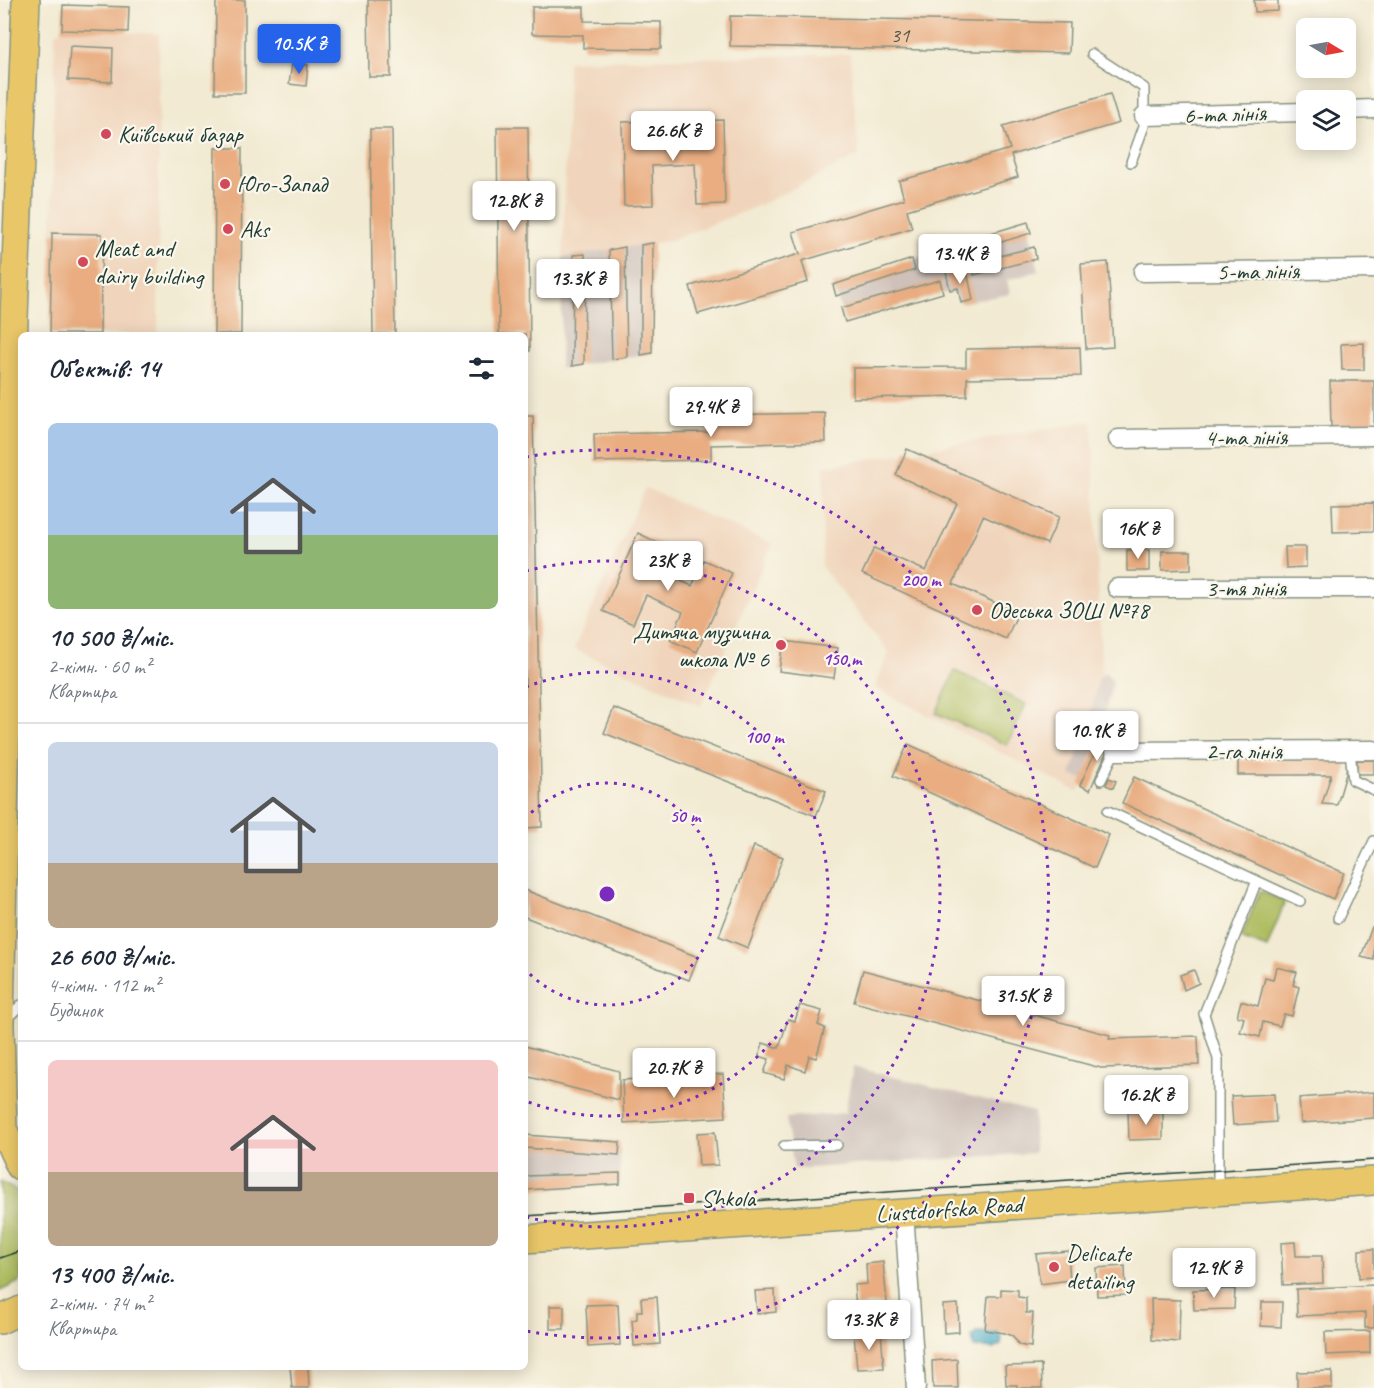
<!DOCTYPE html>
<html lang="uk">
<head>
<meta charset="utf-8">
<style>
	body { margin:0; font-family:Caveat,sans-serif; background:#f6f6f7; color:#1f2937; height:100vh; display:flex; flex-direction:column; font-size:22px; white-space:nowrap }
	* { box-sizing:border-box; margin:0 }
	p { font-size:20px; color:#747a83 }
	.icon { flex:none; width:33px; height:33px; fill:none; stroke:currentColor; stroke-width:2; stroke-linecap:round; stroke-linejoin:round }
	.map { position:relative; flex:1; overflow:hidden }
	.drawer { position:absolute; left:18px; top:332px; width:510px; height:1038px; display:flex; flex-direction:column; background:#fff; border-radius:9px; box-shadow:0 3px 15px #0003 }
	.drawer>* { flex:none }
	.needle { width:39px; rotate:100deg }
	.controls { position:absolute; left:1296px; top:18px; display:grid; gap:12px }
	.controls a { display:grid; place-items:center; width:60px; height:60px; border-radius:9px; background:#fff; box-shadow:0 3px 15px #0003; font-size:30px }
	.price { position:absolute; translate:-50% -51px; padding:0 14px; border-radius:6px; background:#fff; color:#222; font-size:20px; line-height:39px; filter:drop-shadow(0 2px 3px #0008) }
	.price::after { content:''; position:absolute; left:50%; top:36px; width:18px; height:14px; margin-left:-9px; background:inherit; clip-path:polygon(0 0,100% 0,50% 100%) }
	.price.active { background:#2563eb; color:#fff }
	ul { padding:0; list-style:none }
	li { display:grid; align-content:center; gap:12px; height:318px; padding:0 30px }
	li+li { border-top:2px solid #e0e1e3 }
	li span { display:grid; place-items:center; height:186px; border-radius:9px; color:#555 }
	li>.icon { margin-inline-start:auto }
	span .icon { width:108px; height:108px; fill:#fffc; stroke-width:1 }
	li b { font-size:26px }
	h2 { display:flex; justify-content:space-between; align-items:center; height:72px; padding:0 30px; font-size:26px }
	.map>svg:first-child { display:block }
	.built { fill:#f0d5bc }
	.industrial { fill:#cec1b9 }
	.green { fill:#adbc5e; stroke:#667c49; stroke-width:1.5 }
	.water { fill:#45a9c5; stroke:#32737c; stroke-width:1.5 }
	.building { fill:#e9ad81 }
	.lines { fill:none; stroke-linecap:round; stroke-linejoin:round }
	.lane-casing { stroke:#889483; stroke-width:12 }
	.street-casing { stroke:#889483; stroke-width:21 }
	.primary-casing { stroke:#889483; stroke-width:30 }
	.lane { stroke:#fff; stroke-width:9 }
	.street { stroke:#fff; stroke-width:18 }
	.primary { stroke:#e9c769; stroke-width:27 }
	.tram { stroke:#1f3d34; stroke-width:1.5 }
	.ring { fill:none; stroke:#7b2cbf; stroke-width:3; stroke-dasharray:3 6 }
	.poi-dot { fill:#d1495b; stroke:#fbf7ec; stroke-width:2 }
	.labels { text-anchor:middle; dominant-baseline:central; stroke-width:4.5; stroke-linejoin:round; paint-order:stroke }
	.number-label { font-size:21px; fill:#525947 }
	.street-label { font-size:24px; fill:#1f3d34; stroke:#fbf7ec }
	.poi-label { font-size:24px; fill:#1f3d34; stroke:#fbf7ec; text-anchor:start }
	.centre { fill:#7b2cbf; stroke:#fbf7ec; stroke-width:3 }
	.ring-label { font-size:18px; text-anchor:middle; font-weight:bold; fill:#7b2cbf; stroke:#fbf7ec; stroke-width:4.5; stroke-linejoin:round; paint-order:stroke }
</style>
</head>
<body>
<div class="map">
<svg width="1374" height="1388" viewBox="0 0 1374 1388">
	<rect width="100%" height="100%" fill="#fbf7ec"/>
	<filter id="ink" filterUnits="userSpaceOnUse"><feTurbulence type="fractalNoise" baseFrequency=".0167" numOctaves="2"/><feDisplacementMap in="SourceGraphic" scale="12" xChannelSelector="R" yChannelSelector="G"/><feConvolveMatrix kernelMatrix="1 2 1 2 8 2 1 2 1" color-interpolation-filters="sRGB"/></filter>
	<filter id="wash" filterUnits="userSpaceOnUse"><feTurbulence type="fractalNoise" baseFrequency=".008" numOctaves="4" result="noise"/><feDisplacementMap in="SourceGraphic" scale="24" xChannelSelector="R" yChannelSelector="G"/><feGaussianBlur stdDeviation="1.35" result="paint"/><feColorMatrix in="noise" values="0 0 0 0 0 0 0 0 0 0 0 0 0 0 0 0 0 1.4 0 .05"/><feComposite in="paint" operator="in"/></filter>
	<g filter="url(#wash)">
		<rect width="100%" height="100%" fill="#f2ead2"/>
		<g class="built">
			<polygon points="62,30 159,34 158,334 100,334 102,234 52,233 55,34"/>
			<polygon points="850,54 859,155 760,205 669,241 563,257 568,61"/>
			<polygon points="1092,421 1104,733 1078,792 875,688 889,653 822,567 824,467"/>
			<polygon points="645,488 772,544 701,706 574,649"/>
		</g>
		<g class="industrial">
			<polygon points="1027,222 1039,271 1007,280 1010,294 961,303 955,293 943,293 845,322 833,285"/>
			<polygon points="653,243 652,353 560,368 563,257"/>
			<polygon points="1105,672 1113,682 1096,745 1083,779 1071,775 1089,722 1098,680"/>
			<polygon points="853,1067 1034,1112 1034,1153 794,1169 786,1118 845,1113"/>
			<polygon points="525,1135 620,1142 620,1184 525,1190"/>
		</g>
		<g class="green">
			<polygon points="955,671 1026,704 1007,745 936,713"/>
			<polygon points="1260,891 1285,901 1267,948 1241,938"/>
			<polygon points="0,1182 21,1193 21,1281 0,1291"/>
		</g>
		<polygon class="water" points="977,1332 998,1333 1002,1338 1001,1345 993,1349 974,1347 972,1337"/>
		<g id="blocks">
			<g class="building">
				<polygon points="216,0 245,0 245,93 215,93"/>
				<polygon points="368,0 390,0 391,77 369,77"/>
				<polygon points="1254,0 1278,0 1278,11 1255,12"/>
				<polygon points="63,5 129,7 128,32 62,30"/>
				<polygon points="532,7 584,7 584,21 661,22 661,49 583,48 583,35 532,34"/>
				<polygon points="730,16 1070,23 1069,53 730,46"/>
				<polygon points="70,46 113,48 112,82 68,80"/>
				<polygon points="292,64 308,65 306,86 289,84"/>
				<polygon points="1110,94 1119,123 1011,155 1018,177 907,210 912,228 802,261 808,282 698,314 690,286 800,254 793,232 904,199 899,181 1010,149 1003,126"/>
				<polygon points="723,120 725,204 697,205 695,164 652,166 653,205 624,206 622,122 651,121 651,148 695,147 694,121"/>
				<polygon points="497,127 528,127 530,351 525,351 525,334 499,334"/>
				<polygon points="370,129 392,129 395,334 373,334"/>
				<polygon points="215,148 242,148 241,334 214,334"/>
				<polygon points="1028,222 1031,233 969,252 965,241"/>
				<polygon points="52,233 102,234 100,334 50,334"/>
				<polygon points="653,243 652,353 641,355 641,245"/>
				<polygon points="625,247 627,357 612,359 609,250"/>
				<polygon points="1034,247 1036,259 974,275 972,263"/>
				<polygon points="585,254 584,364 572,366 573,255"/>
				<polygon points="912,259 915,270 836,296 833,285"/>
				<polygon points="1108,262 1113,347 1086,349 1081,264"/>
				<polygon points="958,269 958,273 967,271 973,300 961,303 958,288 950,290 946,272"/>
				<polygon points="940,280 943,293 845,322 841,308"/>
				<polygon points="1364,343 1364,370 1342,370 1341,344"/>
				<polygon points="1080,347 1081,376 967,378 967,396 853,398 853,368 966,367 966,349"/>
				<polygon points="1330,381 1374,381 1374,428 1331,429"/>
				<polygon points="825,413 826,442 711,445 711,460 595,462 594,434 710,432 710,415"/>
				<polygon points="525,416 533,416 542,827 525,828"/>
				<polygon points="907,449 1059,517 1047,544 983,516 953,584 1018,613 1006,639 862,574 874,548 926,571 957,503 896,475"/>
				<polygon points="1374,503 1374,531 1333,532 1332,504"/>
				<polygon points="638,533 665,546 654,569 692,586 704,560 732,573 697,652 670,640 683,612 646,595 633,624 603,611"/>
				<polygon points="1285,547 1306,547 1306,567 1286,568"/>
				<rect x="1127" y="550" width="22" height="21"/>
				<polygon points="1162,551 1191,551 1191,569 1162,570"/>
				<polygon points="783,641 838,648 834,678 779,671"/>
				<polygon points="614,708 826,791 816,816 604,733"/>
				<polygon points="1104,733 1113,737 1090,790 1080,785"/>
				<polygon points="908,744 1109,835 1095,868 893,776"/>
				<polygon points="1347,759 1346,774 1337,805 1322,804 1331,775 1238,775 1238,760"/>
				<rect x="1357" y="760" width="17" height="14"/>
				<polygon points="1134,777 1344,873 1333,899 1122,803"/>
				<polygon points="1109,778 1116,781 1113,788 1106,785"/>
				<polygon points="754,846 783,857 748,948 719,936"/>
				<polygon points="525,890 698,957 689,980 525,917"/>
				<polygon points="1372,927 1374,927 1374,960 1361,957"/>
				<polygon points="1276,967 1297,972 1293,985 1299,987 1292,1016 1284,1014 1280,1026 1263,1022 1260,1037 1240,1032 1244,1018 1237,1016 1241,1001 1258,1006 1265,978 1273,980"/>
				<polygon points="863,970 1110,1035 1109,1039 1198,1036 1199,1065 1101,1068 854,1002"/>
				<polygon points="1194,970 1199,983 1184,990 1180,975"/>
				<polygon points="800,1005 822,1011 818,1025 825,1028 816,1058 809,1056 805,1071 788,1065 784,1079 764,1073 769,1059 759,1056 763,1043 779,1048 788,1019 795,1021"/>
				<polygon points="525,1046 619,1071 619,1100 525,1076"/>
				<polygon points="723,1074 726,1117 624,1123 622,1080"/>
				<polygon points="1374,1092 1374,1118 1301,1123 1299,1098"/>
				<polygon points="1274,1094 1276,1122 1233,1125 1231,1096"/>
				<polygon points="1128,1112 1163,1112 1163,1139 1129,1140"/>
				<polygon points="715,1132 718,1165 699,1166 697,1133"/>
				<polygon points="525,1135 620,1142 619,1155 525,1148"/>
				<polygon points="620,1173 620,1184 525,1190 525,1176"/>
				<polygon points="1295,1242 1296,1256 1322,1256 1323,1283 1283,1285 1281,1243"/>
				<polygon points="1374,1249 1374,1277 1359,1278 1359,1250"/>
				<polygon points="1068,1251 1070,1280 1040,1284 1036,1254"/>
				<polygon points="883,1262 887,1303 856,1306 854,1285 867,1284 866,1264"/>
				<polygon points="1125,1266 1126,1295 1097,1296 1096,1268"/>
				<polygon points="1374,1285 1374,1328 1365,1328 1365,1313 1297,1316 1296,1289"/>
				<polygon points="1001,1289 1018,1290 1018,1297 1026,1298 1026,1313 1033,1313 1031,1347 1019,1345 1013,1336 1005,1333 985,1330 988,1296 1001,1296"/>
				<polygon points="1235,1289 1234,1309 1194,1310 1193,1290"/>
				<polygon points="775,1290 776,1312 757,1314 755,1291"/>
				<polygon points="657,1297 660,1344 634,1346 632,1320 637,1319 637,1311 642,1311 641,1298"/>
				<polygon points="1151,1299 1180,1300 1179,1342 1152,1340"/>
				<polygon points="1262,1302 1282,1302 1281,1327 1261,1326"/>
				<polygon points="618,1304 620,1345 588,1347 586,1305"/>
				<polygon points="958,1304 959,1332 944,1333 943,1305"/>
				<rect x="550" y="1306" width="14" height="23"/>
				<polygon points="1370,1331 1370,1353 1326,1355 1325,1332"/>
				<polygon points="881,1332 884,1368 857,1369 854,1334"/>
				<polygon points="957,1359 958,1388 933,1388 932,1361"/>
				<polygon points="1041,1365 1042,1388 1017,1388 1017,1385 1006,1385 1005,1366"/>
				<polygon points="290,1366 308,1366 309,1388 292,1388"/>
				<polygon points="1332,1371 1332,1388 1297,1388 1297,1372"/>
			</g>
		</g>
	</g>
	<g filter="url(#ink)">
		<use href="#blocks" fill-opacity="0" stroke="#889483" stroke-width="1.5"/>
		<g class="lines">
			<defs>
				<g id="lane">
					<polyline points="1092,54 1144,88 1144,126 1131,162"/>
					<polyline points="1350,750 1353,780 1374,790"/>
					<polyline points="1101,780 1115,751"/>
					<polyline points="1108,811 1300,901"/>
					<polyline points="1338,918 1374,841"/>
					<polyline points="6,1019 21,1005"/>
					<polyline points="784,1146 837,1145"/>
					<polyline points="1218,1189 1218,1059 1204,1014 1256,883"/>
				</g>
				<g id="street">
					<polyline points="1346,110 1374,109"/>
					<polyline points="1144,116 1306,112"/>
					<polyline points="1143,272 1374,269"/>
					<polyline points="1118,439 1374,436"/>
					<polyline points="1117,588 1374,588"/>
					<polyline points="1115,751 1374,750"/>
					<polyline points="904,1212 916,1388"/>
				</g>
				<g id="primary">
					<polyline points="20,1166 3,1129 0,1025 14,318 26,0"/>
					<polyline points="525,1239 1374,1181"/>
					<polyline points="0,1320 21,1310"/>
				</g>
			</defs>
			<use href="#lane" class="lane-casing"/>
			<use href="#street" class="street-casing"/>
			<use href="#primary" class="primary-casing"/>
			<use href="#lane" class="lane"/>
			<use href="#street" class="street"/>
			<use href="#primary" class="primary"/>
			<g class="tram">
				<polyline points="525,1216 1374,1160"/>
				<polyline points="0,1258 21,1251"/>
			</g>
		</g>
	</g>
	<g class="ring">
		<path d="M525 819A111 111 0 1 1 525 969"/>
		<path d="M526 687A222 222 0 1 1 526 1101"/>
		<path d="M526 571A333 333 0 1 1 526 1217"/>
		<path d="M526 457A444 444 0 1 1 526 1331"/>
	</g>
	<g class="poi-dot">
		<circle cx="106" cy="134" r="6"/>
		<circle cx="225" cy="184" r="6"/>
		<circle cx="228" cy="229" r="6"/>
		<circle cx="83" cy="262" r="6"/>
		<circle cx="977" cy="610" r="6"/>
		<circle cx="781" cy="645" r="6"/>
		<rect x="683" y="1192" width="12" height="12" rx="3"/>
		<circle cx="1054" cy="1267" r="6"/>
	</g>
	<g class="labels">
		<g class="number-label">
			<text x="900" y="35">31</text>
		</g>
		<g class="street-label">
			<text transform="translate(1225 114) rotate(-2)">6-та лінія</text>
			<text transform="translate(1258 271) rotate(-1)">5-та лінія</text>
			<text transform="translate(1246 437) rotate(-1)">4-та лінія</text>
			<text x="1246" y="588">3-тя лінія</text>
			<text x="1244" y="751">2-га лінія</text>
			<text transform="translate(949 1209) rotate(-4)">Liustdorfska Road</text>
		</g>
		<g class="poi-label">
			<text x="118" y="134">Київський базар</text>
			<text x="237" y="184">Юго-Запад</text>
			<text x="240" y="229">Aks</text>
			<text x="95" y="248">Meat and<tspan x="95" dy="28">dairy building</tspan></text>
			<text x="989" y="610">Одеська ЗОШ №78</text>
			<text x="769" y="631" text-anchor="end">Дитяча музична<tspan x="769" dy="28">школа № 6</tspan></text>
			<text x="701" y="1198">Shkola</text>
			<text x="1066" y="1253">Delicate<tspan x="1066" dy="28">detailing</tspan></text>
		</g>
	</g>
	<circle cx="607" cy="894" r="9" class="centre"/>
	<g class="ring-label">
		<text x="921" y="586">200 m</text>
		<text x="842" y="665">150 m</text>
		<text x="764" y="743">100 m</text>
		<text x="685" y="822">50 m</text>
	</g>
</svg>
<div class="controls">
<a><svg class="needle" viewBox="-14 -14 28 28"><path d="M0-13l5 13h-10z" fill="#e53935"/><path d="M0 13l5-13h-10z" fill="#747a83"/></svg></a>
<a><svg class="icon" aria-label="layers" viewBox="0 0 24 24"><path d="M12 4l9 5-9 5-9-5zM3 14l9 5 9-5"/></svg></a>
</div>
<b class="price active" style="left:299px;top:75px">10.5K ₴</b>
<b class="price" style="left:673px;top:162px">26.6K ₴</b>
<b class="price" style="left:514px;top:232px">12.8K ₴</b>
<b class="price" style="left:960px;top:285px">13.4K ₴</b>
<b class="price" style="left:578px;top:310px">13.3K ₴</b>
<b class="price" style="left:711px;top:438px">29.4K ₴</b>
<b class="price" style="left:1138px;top:560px">16K ₴</b>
<b class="price" style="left:668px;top:592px">23K ₴</b>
<b class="price" style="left:1097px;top:762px">10.9K ₴</b>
<b class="price" style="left:1023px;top:1027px">31.5K ₴</b>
<b class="price" style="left:674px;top:1099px">20.7K ₴</b>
<b class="price" style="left:1146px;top:1126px">16.2K ₴</b>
<b class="price" style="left:1214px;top:1299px">12.9K ₴</b>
<b class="price" style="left:869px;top:1351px">13.3K ₴</b>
<section class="drawer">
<h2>Об’єктів: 14<svg class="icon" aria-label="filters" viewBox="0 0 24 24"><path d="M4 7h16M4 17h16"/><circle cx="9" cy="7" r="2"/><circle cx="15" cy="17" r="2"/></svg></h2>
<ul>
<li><span style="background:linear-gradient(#a9c7e8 60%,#8fb573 0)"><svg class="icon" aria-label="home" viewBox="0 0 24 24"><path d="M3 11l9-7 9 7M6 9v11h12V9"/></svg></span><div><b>10 500 ₴/міс.</b><p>2-кімн. · 60 m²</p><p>Квартира</p></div></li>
<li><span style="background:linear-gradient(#c9d6e8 65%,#b9a48a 0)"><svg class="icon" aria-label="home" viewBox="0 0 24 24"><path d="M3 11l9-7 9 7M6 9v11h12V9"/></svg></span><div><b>26 600 ₴/міс.</b><p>4-кімн. · 112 m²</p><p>Будинок</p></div></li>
<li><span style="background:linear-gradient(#f6c9c9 60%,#b9a48a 0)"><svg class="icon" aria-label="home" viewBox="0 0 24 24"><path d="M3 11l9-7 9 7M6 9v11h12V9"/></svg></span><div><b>13 400 ₴/міс.</b><p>2-кімн. · 74 m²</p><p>Квартира</p></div></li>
</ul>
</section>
</div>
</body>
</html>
